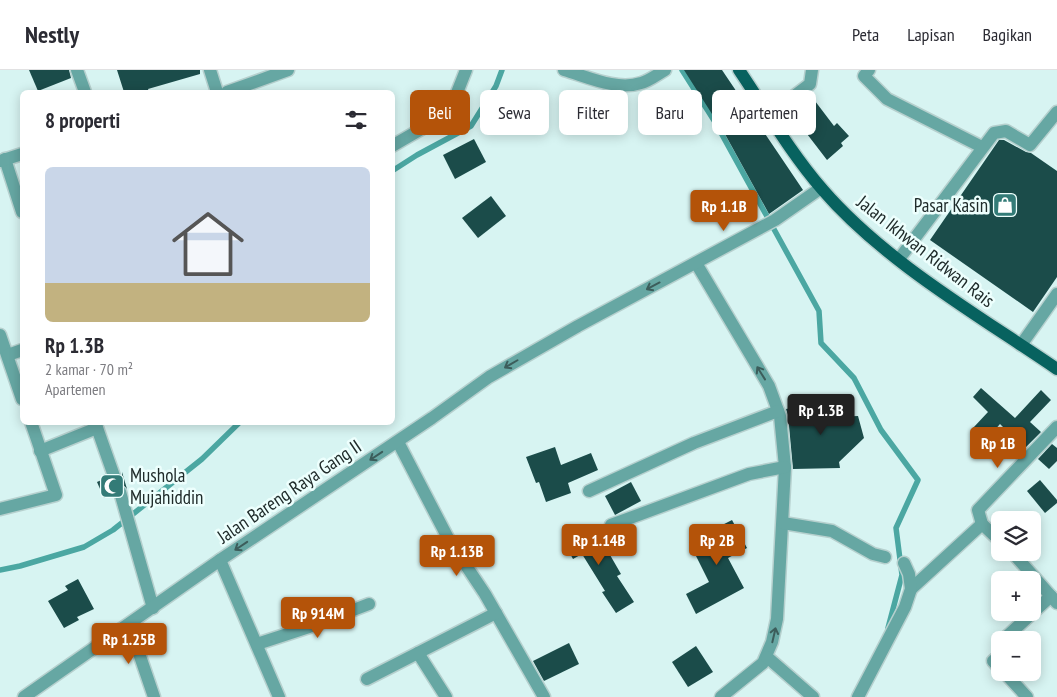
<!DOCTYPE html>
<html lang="id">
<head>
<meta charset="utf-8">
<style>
	body { margin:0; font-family:"PT Sans Narrow",sans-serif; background:#f2f2f3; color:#2b2b33; height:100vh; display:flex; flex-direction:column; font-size:19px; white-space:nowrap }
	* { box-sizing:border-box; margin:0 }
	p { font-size:16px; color:#7c7c81 }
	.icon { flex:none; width:28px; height:28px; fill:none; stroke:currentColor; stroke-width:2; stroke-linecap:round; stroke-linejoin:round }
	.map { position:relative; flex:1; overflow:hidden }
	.details { position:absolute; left:20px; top:20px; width:375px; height:335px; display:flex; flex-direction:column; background:#fff; border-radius:8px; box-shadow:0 2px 12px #0003 }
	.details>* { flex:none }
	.hud { position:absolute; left:410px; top:20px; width:475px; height:45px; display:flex; gap:10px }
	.buttons { position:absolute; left:991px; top:441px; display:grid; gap:10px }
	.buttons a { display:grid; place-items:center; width:50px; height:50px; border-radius:8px; background:#fff; box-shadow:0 2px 12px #0003; font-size:25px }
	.price { position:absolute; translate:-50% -42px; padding:0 11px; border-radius:5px; background:#b45309; color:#fff; font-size:16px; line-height:32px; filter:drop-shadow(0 1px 2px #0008) }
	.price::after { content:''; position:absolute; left:50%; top:30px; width:15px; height:11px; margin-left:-8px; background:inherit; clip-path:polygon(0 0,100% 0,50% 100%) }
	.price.active { background:#222; color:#fff }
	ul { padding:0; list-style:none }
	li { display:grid; align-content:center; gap:10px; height:265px; padding:0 25px }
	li+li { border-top:1px solid #e1e1e2 }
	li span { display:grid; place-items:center; height:155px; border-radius:8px; color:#555 }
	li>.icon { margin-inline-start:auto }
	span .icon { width:90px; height:90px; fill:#fffc; stroke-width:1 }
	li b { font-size:21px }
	h2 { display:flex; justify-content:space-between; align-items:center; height:60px; padding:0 25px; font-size:21px }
	.tag { padding:0 18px; border-radius:8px; background:#fff; box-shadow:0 2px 12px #0003; font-size:18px; line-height:45px }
	.tag.active { background:#b45309; color:#fff }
	header { display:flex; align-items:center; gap:30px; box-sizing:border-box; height:70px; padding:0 25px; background:#fff; border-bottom:1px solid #e1e1e2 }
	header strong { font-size:24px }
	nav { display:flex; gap:28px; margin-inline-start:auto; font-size:18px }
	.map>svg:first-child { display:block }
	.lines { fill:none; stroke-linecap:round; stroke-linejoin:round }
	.stream { stroke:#4ba7a2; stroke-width:5.5 }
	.building { fill:#1b4c4a }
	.street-casing { stroke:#b6d0ce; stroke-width:15 }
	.primary-casing { stroke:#b6d0ce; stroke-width:15 }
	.street { stroke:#66a7a3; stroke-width:12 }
	.primary { stroke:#07625f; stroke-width:12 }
	.oneway { stroke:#3c5d5b }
	.labels { text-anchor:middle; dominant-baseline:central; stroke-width:5; stroke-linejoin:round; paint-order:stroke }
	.poi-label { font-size:19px; fill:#202c2b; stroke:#edfffd; text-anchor:end }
	.street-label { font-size:19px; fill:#202c2b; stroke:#edfffd }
</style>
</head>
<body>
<header>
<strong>Nestly</strong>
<nav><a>Peta</a><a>Lapisan</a><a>Bagikan</a></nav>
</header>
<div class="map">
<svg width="1057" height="627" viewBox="0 0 1057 627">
	<rect width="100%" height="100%" fill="#d7f4f2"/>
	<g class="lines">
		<g class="stream">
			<polyline points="682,0 715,52 819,241 821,273 854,308 881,360 918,410 896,458 902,505 888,558"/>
			<polyline points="392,101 417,85 471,56 496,16 502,0"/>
			<polyline points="0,500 20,496 84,477 113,460 202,389 240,352"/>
		</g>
	</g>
	<g class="building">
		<polygon points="29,0 69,0 71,8 38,21"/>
		<polygon points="117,0 200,0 200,4 148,19 149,22 124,22"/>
		<polygon points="684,0 722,0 803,120 769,144 726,66"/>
		<polygon points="815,31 834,56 837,53 849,66 841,73 843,76 827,90 794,47"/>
		<polygon points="474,69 486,92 455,109 443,85"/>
		<polygon points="999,70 1004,70 1026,82 1031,83 1057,101 1057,207 1033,242 930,170"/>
		<polygon points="491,126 506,146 478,168 462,148"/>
		<polygon points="981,318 1015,348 1041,320 1051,330 1030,352 1041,362 1026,377 1023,374 1022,376 1000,354 986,370 973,358 988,342 973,327"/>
		<polygon points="831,331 833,347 858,346 864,368 839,392 840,398 793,399 788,345 786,339"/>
		<polygon points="1052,374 1057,378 1057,391 1049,399 1038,389"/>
		<polygon points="555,377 561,395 591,383 598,400 568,413 571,423 546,432 539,412 536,413 526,387"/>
		<polygon points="122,402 127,419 122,414 117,414 112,420 112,425 104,428 97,412 106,408 112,414 117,413 122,408"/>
		<polygon points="1040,410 1057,430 1057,433 1045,443 1027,421"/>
		<polygon points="631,412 641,431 615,445 605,426"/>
		<polygon points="732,450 747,478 728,488 744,518 696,544 686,524 709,512 689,472"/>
		<polygon points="588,454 603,480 606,478 621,504 617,506 634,532 616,543 602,522 605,521 582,484 573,489 562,469"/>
		<polygon points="78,509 94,539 77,547 79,550 64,558 48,531 68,520 65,516"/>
		<polygon points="569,573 579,594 544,611 533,591"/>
		<polygon points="696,576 713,602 688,617 672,592"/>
	</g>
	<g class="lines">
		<defs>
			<g id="street">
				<polyline points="77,0 85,22"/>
				<polyline points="210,0 217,22"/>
				<path d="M564,0C588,7 617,21 641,13C649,11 658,4 665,0"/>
				<polyline points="869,0 864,6 887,29 982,77"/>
				<polyline points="227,22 288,0"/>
				<polyline points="768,46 810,14 812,0"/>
				<polyline points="392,76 449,43 466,0"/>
				<polyline points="5,89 22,142"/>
				<polyline points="0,91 22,84"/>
				<polyline points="899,189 994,63 1006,61 1030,75 1057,42"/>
				<polyline points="696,193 769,316 780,346 785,397 777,549 772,572 763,593 721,627"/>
				<polyline points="0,265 22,329"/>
				<polyline points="1021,275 1057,224"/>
				<polyline points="8,285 22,280"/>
				<polyline points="95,352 114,406"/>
				<polyline points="398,372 449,470 485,524 544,627"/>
				<polyline points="40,381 97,358"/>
				<polyline points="589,421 694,373 778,341"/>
				<polyline points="120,422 153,538"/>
				<polyline points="0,439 56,425 31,352"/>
				<polyline points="783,453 832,461 873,484 885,487"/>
				<polyline points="611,455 749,404 785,397"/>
				<polyline points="1000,471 982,454 978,440 1057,357"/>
				<polyline points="1012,482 1057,533"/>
				<polyline points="220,490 279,627"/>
				<polyline points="911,519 982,454"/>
				<polyline points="129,554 154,627"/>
				<polyline points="1003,570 1051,526"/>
				<polyline points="257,574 309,557 369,534"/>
				<polyline points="418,583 446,627"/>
				<polyline points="1000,585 993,591 1000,599"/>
				<polyline points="767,587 813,627"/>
				<polyline points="1004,602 1027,627"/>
				<polyline points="367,609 496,543"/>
				<polyline points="24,627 220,490 432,348 489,307 578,256 775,150 821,118"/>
				<polyline points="858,627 905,537 911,519 909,504 904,493"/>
			</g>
			<path id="primary" d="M739,0C766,40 790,82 822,119C885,192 978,245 1057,299"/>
		</defs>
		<use href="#street" class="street-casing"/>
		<use href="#primary" class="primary-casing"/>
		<use href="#street" class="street"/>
		<use href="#primary" class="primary"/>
	</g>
	<defs><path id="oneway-shaft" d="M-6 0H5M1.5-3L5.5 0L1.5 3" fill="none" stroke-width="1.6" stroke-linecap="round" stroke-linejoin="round" transform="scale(1.25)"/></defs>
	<g class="oneway">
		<use href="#oneway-shaft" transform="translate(653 216) rotate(152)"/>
		<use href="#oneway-shaft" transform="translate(511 294) rotate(150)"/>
		<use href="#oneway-shaft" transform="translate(761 303) rotate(-122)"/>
		<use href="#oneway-shaft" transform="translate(376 386) rotate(146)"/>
		<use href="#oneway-shaft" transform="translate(241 476) rotate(146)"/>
		<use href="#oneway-shaft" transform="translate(774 565) rotate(-77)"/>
	</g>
	<defs>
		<symbol id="shop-square" viewBox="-11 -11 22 22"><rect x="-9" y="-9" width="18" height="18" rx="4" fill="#337b77" stroke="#edfffd"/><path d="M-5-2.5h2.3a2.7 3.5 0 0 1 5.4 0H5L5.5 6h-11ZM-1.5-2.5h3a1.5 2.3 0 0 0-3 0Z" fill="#fff"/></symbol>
		<symbol id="mosque-square" viewBox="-11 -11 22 22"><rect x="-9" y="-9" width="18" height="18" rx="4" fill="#337b77" stroke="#edfffd"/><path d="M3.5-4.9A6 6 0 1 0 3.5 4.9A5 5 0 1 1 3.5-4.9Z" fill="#fff"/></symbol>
	</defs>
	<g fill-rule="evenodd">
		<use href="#shop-square" x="991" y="121" width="28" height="28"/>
		<use href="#mosque-square" x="98" y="402" width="28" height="28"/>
	</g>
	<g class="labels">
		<g class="poi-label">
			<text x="988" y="135">Pasar Kasin</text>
			<text x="130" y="405" text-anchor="start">Mushola<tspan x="130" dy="22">Mujahiddin</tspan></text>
		</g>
		<g class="street-label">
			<text transform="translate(926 181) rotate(38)">Jalan Ikhwan Ridwan Rais</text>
			<text transform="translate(289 421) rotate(-34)">Jalan Bareng Raya Gang II</text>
		</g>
	</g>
</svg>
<div class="buttons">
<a><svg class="icon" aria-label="layers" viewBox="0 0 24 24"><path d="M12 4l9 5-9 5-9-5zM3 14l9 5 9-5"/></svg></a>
<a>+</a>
<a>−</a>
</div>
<b class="price" style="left:724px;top:162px">Rp 1.1B</b>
<b class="price active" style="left:821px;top:366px">Rp 1.3B</b>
<b class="price" style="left:998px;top:399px">Rp 1B</b>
<b class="price" style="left:599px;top:496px">Rp 1.14B</b>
<b class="price" style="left:717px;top:496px">Rp 2B</b>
<b class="price" style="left:457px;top:507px">Rp 1.13B</b>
<b class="price" style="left:318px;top:569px">Rp 914M</b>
<b class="price" style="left:129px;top:595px">Rp 1.25B</b>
<div class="hud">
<a class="tag active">Beli</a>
<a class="tag">Sewa</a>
<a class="tag">Filter</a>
<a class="tag">Baru</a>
<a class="tag">Apartemen</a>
</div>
<section class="details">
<h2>8 properti<svg class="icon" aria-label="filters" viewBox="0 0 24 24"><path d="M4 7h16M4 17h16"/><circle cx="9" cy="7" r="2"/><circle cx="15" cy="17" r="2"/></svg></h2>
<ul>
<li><span style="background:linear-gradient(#c9d6e8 75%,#c2b280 0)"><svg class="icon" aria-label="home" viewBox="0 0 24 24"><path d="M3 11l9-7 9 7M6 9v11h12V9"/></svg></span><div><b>Rp 1.3B</b><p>2 kamar · 70 m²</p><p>Apartemen</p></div></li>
</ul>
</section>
</div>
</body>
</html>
